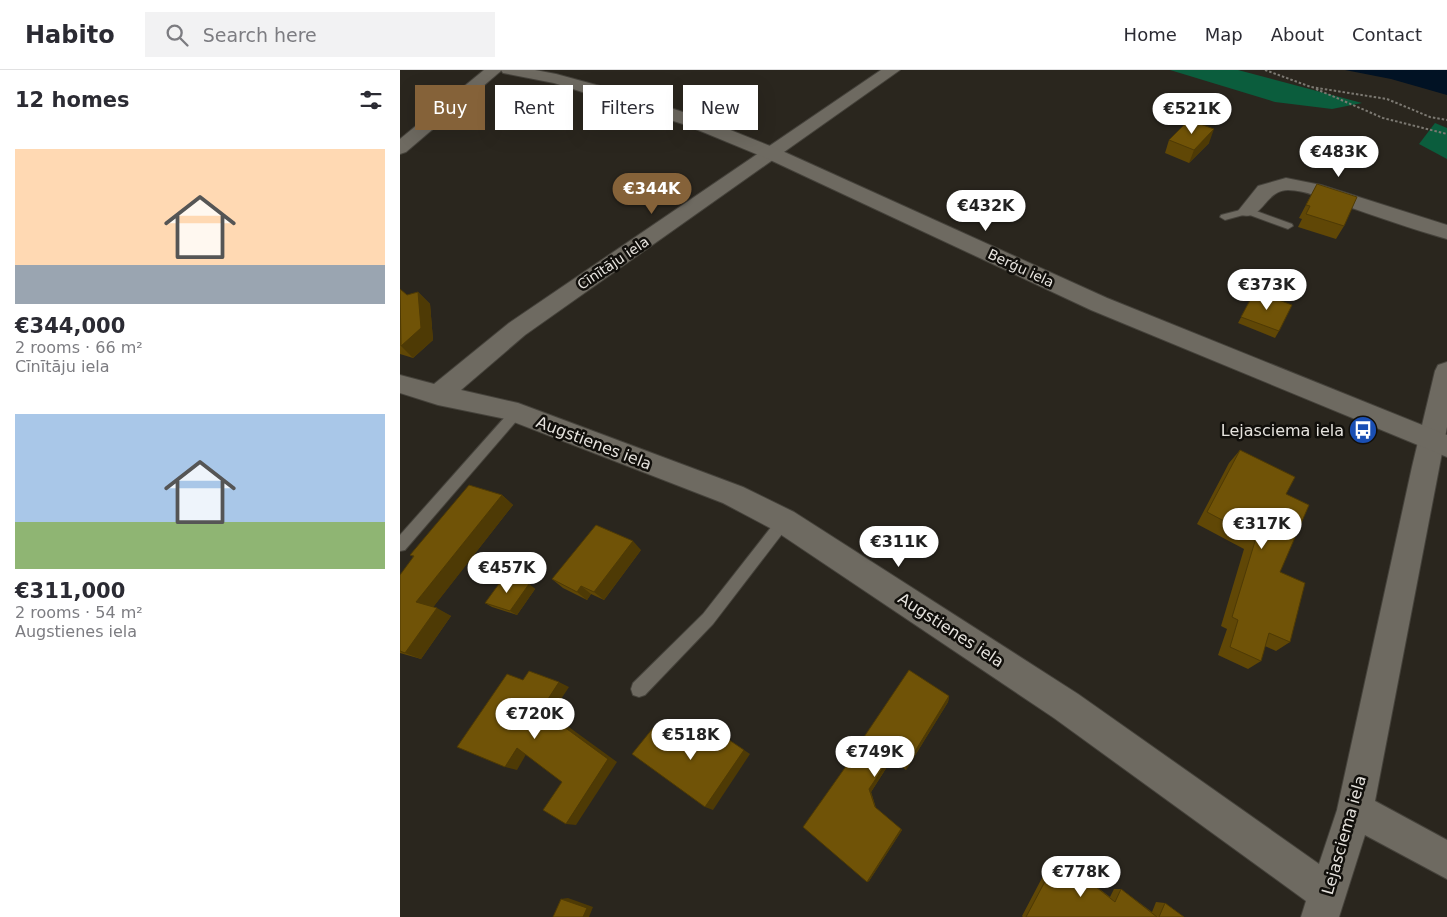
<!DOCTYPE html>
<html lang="en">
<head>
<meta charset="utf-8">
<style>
	body { margin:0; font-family:"DejaVu Sans",sans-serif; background:#f2f2f3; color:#2b2b33; height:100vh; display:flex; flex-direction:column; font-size:19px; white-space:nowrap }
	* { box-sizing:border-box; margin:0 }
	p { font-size:16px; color:#7c7c81 }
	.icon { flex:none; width:28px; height:28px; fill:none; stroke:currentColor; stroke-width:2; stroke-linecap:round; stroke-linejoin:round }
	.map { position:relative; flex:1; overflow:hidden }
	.panel { display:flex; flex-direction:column; background:#fff; width:400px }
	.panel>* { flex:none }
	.guide { position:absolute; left:15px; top:15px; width:475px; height:45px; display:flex; gap:10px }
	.price { position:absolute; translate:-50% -42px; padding:0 11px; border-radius:18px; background:#fff; color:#222; font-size:16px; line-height:32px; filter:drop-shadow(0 1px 2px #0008) }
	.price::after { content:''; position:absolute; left:50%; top:30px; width:15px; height:11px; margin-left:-8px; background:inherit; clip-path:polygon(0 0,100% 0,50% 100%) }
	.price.on { background:#856239; color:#fff }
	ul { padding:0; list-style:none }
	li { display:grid; align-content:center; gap:10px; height:265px; padding:0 15px }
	li span { display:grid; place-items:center; height:155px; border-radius:0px; color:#555 }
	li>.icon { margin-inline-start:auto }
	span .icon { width:90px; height:90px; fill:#fffc; stroke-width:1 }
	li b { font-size:21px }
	h2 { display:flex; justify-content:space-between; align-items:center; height:60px; padding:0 15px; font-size:21px }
	.pill { padding:0 18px; border-radius:0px; background:#fff; box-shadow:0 5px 20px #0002; font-size:18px; line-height:45px }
	.pill.on { background:#856239; color:#fff }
	header { display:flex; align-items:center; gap:30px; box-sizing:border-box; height:70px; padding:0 25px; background:#fff; border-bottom:1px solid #e1e1e2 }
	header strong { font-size:24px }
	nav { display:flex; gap:28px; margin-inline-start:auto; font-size:18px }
	.search { width:350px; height:45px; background:#f2f2f3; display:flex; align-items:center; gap:12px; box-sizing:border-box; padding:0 18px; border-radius:0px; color:#7c7c81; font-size:19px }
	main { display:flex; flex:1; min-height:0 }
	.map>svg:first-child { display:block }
	.forest { fill:#0b5d3d }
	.water { fill:#011224 }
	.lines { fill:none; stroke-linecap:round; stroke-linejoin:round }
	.service-casing { stroke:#45423b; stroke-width:2 }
	.minor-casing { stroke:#45423b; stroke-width:2 }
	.tertiary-casing { stroke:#45423b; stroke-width:2 }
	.path { stroke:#7c7972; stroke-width:2; stroke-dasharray:2.5 2; stroke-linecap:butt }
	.service { fill:#6e6a61; fill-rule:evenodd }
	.minor { fill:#6e6a61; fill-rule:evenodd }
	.tertiary { fill:#6e6a61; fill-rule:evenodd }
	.wall { fill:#604706 }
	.shaded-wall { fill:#4e3a05 }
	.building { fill:#705307; stroke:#4e3a05 }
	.labels { text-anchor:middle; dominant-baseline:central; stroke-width:5; stroke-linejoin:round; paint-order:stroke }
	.far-street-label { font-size:14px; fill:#e6e3de; stroke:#110f0b }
	.poi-label { font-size:16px; fill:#e6e3de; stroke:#110f0b; text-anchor:end }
	.street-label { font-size:16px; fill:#e6e3de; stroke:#110f0b }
</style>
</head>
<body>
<header>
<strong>Habito</strong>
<div class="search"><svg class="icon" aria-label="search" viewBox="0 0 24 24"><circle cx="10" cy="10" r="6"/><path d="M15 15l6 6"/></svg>Search here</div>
<nav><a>Home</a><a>Map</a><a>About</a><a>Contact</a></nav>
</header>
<main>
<section class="panel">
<h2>12 homes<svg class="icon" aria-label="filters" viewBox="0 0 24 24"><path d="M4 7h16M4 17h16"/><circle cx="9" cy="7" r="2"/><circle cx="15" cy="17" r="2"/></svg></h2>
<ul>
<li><span style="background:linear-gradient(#ffd9b3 75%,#9aa5b1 0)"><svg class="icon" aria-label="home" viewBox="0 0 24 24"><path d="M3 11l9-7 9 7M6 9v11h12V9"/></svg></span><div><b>€344,000</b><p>2 rooms · 66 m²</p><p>Cīnītāju iela</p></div></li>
<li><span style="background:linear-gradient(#a9c7e8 70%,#8fb573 0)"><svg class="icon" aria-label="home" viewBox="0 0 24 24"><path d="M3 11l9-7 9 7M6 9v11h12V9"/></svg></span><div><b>€311,000</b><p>2 rooms · 54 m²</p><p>Augstienes iela</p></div></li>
</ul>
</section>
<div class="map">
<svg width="1047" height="847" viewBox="0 0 1047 847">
	<rect width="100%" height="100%" fill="#2a261e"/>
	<g class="forest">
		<polygon points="770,0 838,0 962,33 932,39 875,32"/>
		<polygon points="1035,53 1047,58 1047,89 1019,74"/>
	</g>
	<polygon class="water" points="945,0 1047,0 1047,25 991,9"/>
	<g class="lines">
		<defs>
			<g id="service">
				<polygon points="848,138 892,154 893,156 888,159 847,144 825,150 820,147 821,145"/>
				<polygon points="115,339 119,340 121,344 119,348 5,480 0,481 0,465 111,340"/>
				<polygon points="384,445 389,447 391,451 389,455 313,554 245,625 239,627 233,625 231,619 233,613 303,544 379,447"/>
			</g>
			<g id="minor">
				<polygon points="84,0 102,0 6,82 0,84 0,69"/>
				<polygon points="481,0 500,0 125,265 61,320 118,333 343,417 394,442 678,624 919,794 937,740 1012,397 1035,301 1038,295 1047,292 1047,357 975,731 1047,770 1047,809 965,765 939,847 901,847 906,831 654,648 374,460 323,433 106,349 38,335 0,323 0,305 34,314 109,253"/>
				<path d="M886,108L921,115L1047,155V169C1011,159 976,146 940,134C924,129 905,120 888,120C865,120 863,151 841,145L838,141L858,116Z"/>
			</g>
			<polygon id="tertiary" points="101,0 135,0 156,4 222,22 298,47 380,80 707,228 1047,365 1047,387 691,240 366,88 286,55 154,13 103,3"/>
		</defs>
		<use href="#service" class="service-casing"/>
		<use href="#minor" class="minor-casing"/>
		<use href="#tertiary" class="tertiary-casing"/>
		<g class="path">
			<polyline points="865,0 911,17 987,29 1030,47 1047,50"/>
			<polyline points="916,19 983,48 1047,64"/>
		</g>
		<use href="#service" class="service"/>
		<use href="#minor" class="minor"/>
		<use href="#tertiary" class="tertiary"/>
	</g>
	<g class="wall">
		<polygon points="769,70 809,73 789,93 765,83"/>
		<polygon points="917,114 944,156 936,169 898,157 902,149 899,148"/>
		<polygon points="0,219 7,225 18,222 30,234 33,270 13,288 0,284"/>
		<polygon points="855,221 879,261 875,268 838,253"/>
		<polygon points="840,380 886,424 880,502 890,572 876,581 865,576 861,591 848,599 818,585 827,559 821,556 844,479 797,454 829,393"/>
		<polygon points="102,425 113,435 33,537 51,546 21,589 0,583 0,505 14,487 10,485"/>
		<polygon points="241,480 204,530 191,524 187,530 163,518 152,509"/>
		<polygon points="129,514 135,519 117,545 92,537 85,533"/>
		<polygon points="549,626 548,632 506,700 492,689 471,722 476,738 502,760 469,811 467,812 465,669 464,667"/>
		<polygon points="653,787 658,787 710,827 714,819 721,819 752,842 756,832 765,833 784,847 623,847 622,846"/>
	</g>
	<g class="shaded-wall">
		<polygon points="814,59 809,73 789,93 794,80"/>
		<polygon points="18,222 30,234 33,270 13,288 1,276"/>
		<polygon points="102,425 113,435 31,540 16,532"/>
		<polygon points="233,471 241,480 204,530 194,522"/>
		<polygon points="129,514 135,519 117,545 110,541"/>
		<polygon points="181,516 191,524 187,530 177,522"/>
		<polygon points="37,538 51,546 21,589 5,583"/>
		<polygon points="159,612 169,617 151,644 217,692 176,755 166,754 208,689 141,640"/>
		<polygon points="549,626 548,632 506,700 506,696"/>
		<polygon points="301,651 350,684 313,740 305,737"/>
		<polygon points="253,658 262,662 290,682 281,678"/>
		<polygon points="117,678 128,681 117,700 105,697"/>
		<polygon points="491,686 492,689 471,722 476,739 475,737 469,719"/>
		<polygon points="501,759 502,760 469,811 467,812"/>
		<polygon points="168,828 193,837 189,847 183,847 161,829"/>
	</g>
	<g class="building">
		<polygon points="789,50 814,59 794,80 769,70"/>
		<polygon points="917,114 957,127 944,156 906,144 910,136 906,135"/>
		<polygon points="0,219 7,225 18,222 21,258 1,276"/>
		<polygon points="855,221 892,235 879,261 841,247"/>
		<polygon points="840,380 895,407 886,424 909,435 880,502 905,513 890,572 869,563 861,591 830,577 838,550 832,547 856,468 807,442"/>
		<polygon points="69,415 102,425 16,532 37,538 5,583 0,581 0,505 14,486 10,485"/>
		<polygon points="196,455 233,471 194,522 181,516 177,522 152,509"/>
		<polygon points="104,507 129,514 110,541 85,533"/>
		<polygon points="509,600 549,626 506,696 491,686 469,719 475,737 501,759 467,812 403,757 466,668 464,667"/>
		<polygon points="129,601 159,612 141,640 208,689 166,754 143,740 162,712 117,678 105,697 57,677 107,604 123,610"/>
		<polygon points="301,651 344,680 305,737 232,684 253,658 281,678"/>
		<polygon points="658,787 715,832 721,819 757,847 626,847"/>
		<polygon points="161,829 187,838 183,847 153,847"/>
		<polygon points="765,833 784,847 759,847"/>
	</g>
	<defs>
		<symbol id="bus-disc" viewBox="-11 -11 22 22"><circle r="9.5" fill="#1a4fb4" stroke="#110f0b"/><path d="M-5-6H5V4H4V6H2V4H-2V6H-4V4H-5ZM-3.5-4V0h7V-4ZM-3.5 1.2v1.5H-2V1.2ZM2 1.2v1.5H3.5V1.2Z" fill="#fff"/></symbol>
	</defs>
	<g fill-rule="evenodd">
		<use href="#bus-disc" x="947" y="344" width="32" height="32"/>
	</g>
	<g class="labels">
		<g class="far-street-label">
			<text transform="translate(213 193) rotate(-34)">Cīnītāju iela</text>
			<text transform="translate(621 198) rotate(25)">Berģu iela</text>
		</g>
		<g class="poi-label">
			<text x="944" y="360">Lejasciema iela</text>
		</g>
		<g class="street-label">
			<text transform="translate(194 373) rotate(21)">Augstienes iela</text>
			<text transform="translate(551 560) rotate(33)">Augstienes iela</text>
			<text transform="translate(944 765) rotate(-74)">Lejasciema iela</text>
		</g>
	</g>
</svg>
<b class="price" style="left:792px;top:65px">€521K</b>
<b class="price" style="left:939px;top:108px">€483K</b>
<b class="price on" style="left:252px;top:145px">€344K</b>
<b class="price" style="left:586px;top:162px">€432K</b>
<b class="price" style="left:867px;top:241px">€373K</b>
<b class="price" style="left:862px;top:480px">€317K</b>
<b class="price" style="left:499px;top:498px">€311K</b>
<b class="price" style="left:107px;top:524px">€457K</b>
<b class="price" style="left:135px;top:670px">€720K</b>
<b class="price" style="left:291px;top:691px">€518K</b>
<b class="price" style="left:475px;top:708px">€749K</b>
<b class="price" style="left:681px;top:828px">€778K</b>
<div class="guide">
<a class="pill on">Buy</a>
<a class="pill">Rent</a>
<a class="pill">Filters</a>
<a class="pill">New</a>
</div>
</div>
</main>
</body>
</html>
